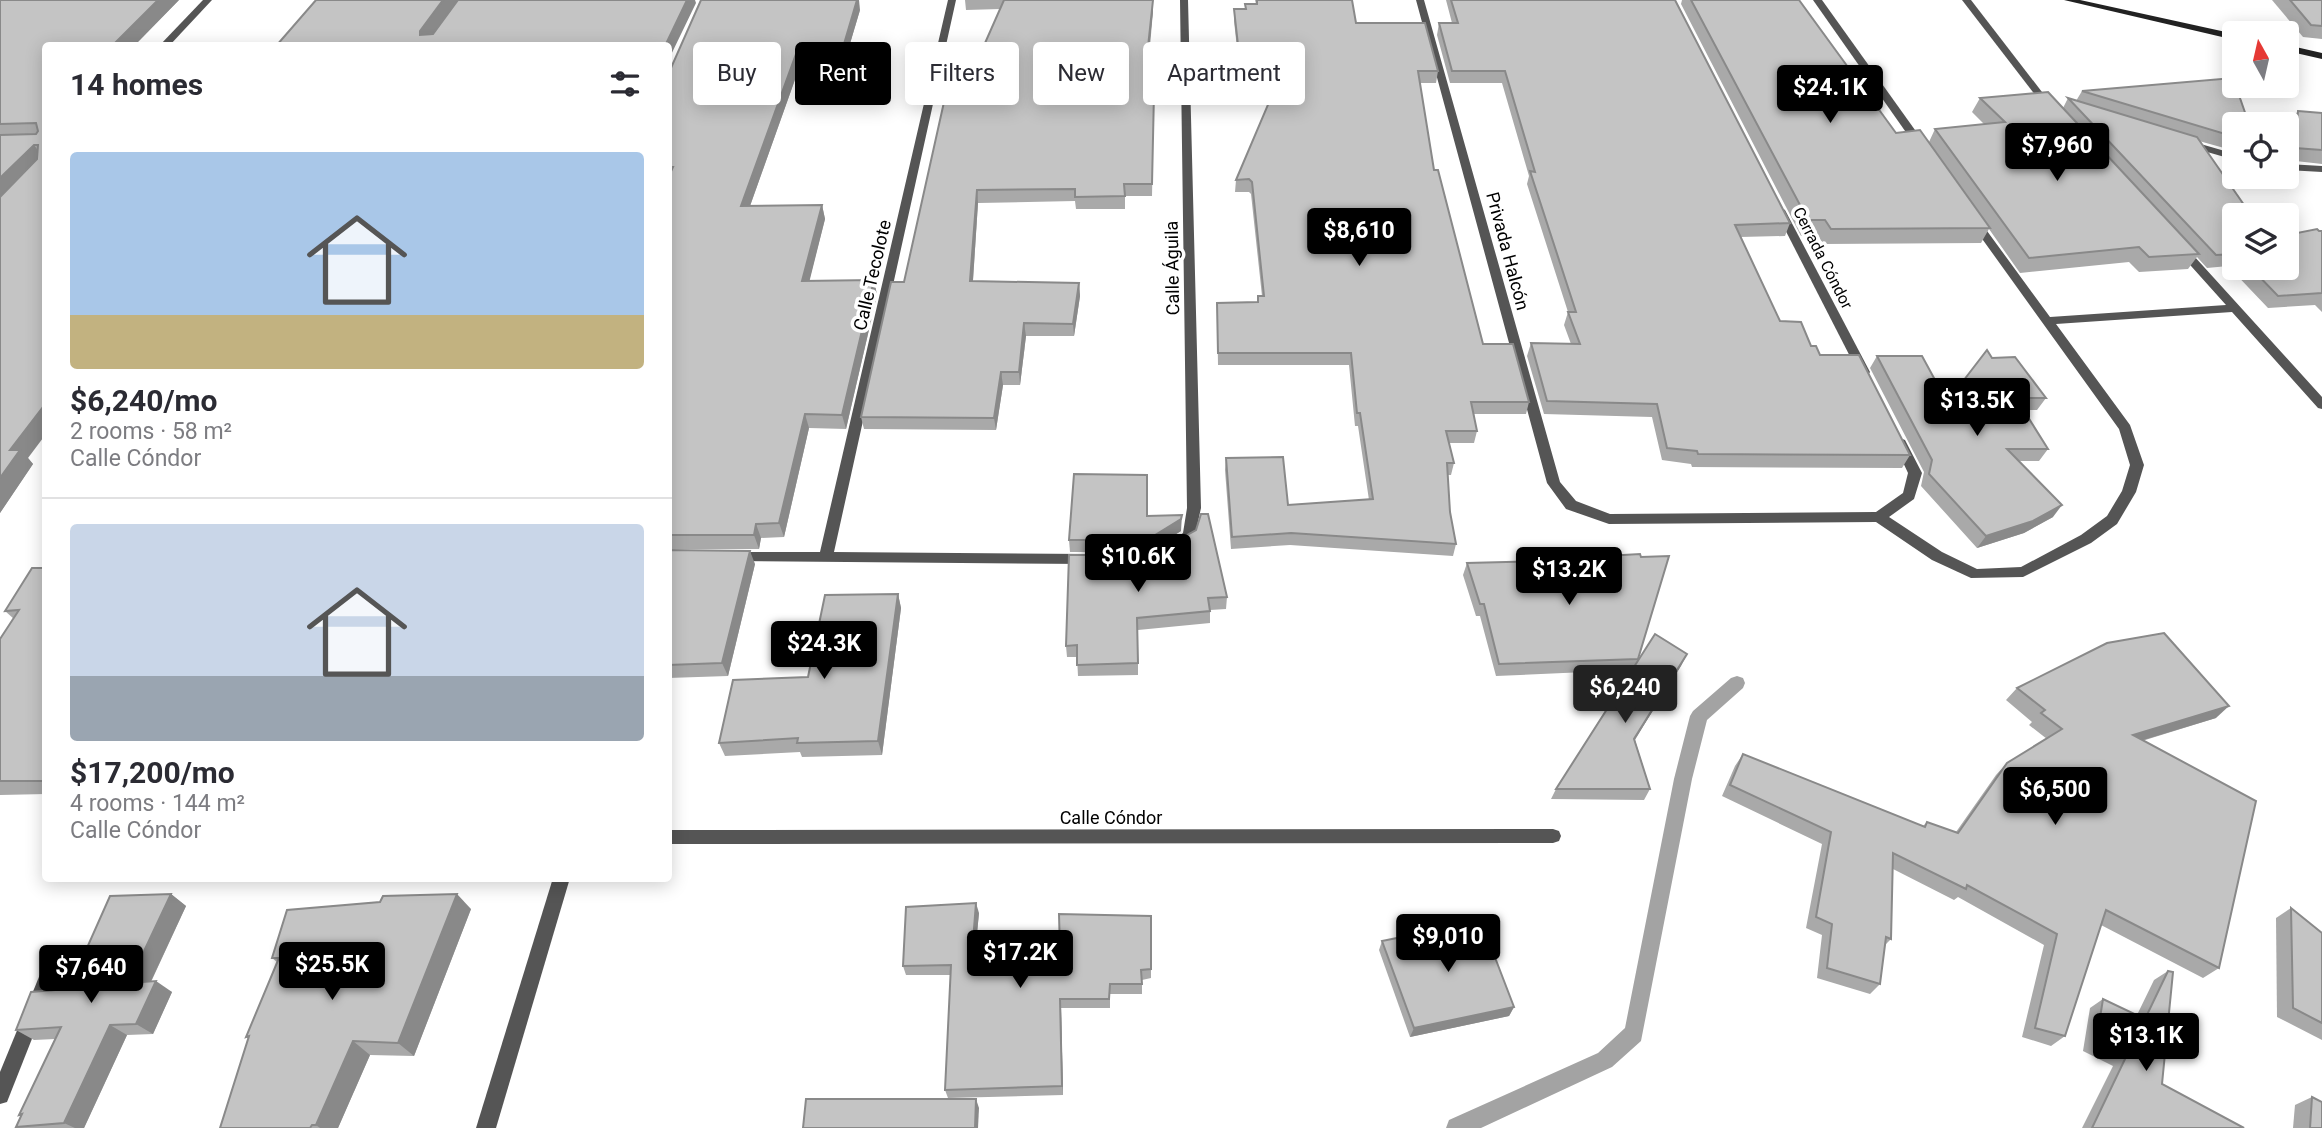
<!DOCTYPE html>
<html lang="en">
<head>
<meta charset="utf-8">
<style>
	body { margin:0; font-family:Roboto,sans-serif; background:#f2f2f3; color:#2b2b33; height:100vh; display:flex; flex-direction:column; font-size:26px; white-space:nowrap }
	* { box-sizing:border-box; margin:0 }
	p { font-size:23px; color:#7c7c81 }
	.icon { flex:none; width:38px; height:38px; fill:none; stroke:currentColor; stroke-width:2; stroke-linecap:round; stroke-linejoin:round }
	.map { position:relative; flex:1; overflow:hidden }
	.side { position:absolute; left:42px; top:42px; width:630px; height:840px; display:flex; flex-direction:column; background:#fff; border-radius:7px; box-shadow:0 4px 18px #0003 }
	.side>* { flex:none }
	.hud { position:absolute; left:693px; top:42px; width:665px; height:63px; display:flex; gap:14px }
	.needle { width:46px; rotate:352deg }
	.tools { position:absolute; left:2222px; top:21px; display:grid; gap:14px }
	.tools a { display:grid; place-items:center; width:77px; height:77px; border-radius:7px; background:#fff; box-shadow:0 4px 18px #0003; font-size:35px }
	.price { position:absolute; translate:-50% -60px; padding:0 16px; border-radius:7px; background:#000; color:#fff; font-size:23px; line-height:46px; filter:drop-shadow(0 2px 4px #0008) }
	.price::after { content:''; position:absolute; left:50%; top:42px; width:21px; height:16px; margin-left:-10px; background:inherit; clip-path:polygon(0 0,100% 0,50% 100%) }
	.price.selected { background:#222; color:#fff }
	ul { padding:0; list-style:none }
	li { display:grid; align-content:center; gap:14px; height:371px; padding:0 28px }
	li+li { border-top:2px solid #e1e1e2 }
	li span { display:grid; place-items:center; height:217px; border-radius:7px; color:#555 }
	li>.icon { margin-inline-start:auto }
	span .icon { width:126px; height:126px; fill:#fffc; stroke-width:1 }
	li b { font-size:30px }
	h2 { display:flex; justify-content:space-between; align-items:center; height:84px; padding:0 28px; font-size:30px }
	.chip { padding:0 24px; border-radius:7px; background:#fff; box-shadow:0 4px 18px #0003; font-size:24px; line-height:63px }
	.chip.selected { background:#000; color:#fff }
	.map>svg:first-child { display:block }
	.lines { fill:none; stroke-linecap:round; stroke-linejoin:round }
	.stream { fill:#a3a3a3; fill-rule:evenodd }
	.street { fill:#555; fill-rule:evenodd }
	.secondary { fill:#222; fill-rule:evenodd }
	.wall { fill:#a9a9a9 }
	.shaded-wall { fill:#898989 }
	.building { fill:#c4c4c4; stroke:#898989; stroke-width:2 }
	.labels { text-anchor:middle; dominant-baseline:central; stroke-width:7; stroke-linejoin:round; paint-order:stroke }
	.far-street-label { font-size:16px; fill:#000; stroke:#fff }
	.street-label { font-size:18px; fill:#000; stroke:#fff }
</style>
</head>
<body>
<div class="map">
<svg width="2322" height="1128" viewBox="0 0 2322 1128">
	<rect width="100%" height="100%" fill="#fff"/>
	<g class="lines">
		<polygon class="stream" points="1737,676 1743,678 1745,683 1743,688 1707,720 1692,779 1641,1041 1612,1067 1481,1128 1446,1128 1449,1120 1598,1053 1625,1028 1674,779 1690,716 1693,711 1731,678"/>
		<g class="street">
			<polygon points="203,0 212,0 169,46 159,46"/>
			<polygon points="948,0 956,0 834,552 1087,554 1092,555 1094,559 1092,563 1087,564 728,561 726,557 728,553 733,552 820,552"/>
			<polygon points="1180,0 1188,0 1201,508 1194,540 1176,549 1169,544 1183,533 1187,508"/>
			<polygon points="1416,0 1424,0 1560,482 1576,501 1610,514 1876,512 1903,493 1908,473 1894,443 1900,438 1905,440 1922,473 1914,499 1889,517 1942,552 1977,569 2021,567 2081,535 2107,516 2122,491 2130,465 2119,429 1970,222 1975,219 1979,220 2050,317 2226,305 2174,247 2176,245 2184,245 2322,397 2322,409 2318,408 2232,312 2056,324 2130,425 2144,465 2136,492 2117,524 2091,543 2023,577 1971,578 1932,560 1876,522 1609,524 1566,509 1547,483"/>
			<polygon points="1813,0 1822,0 1925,144 1925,148 1917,148"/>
			<polygon points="1962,0 1971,0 2052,105 2052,109 2046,109"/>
			<polygon points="2187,140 2235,154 2235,160 2183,145 2182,143"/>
			<polygon points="2287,164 2322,166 2322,172 2287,170"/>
			<polygon points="1780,207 1785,210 1870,372 1868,375 1860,375 1858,372 1775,210"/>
			<polygon points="1553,829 1559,831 1561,836 1559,841 1553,843 668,844 668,830"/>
			<polygon points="553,878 570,878 496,1128 476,1128"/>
			<polygon points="47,969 53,972 56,978 7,1102 0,1104 0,1072 41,972"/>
		</g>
		<g class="secondary">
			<polygon points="2064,0 2080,0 2235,34 2235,40"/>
			<polygon points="2287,45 2322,53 2322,59 2287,51"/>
		</g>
	</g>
	<g class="wall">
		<polygon points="0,0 179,0 134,46 46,46 28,458 33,464 0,513"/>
		<polygon points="965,0 1153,0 1153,11 1150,47 1155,47 1152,196 1125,196 1125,209 1076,209 1075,201 978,203 973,281 1079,283 1080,296 1074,336 1026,336 1020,385 1003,385 996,430 864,429 861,417 963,93 1000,9 966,10"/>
		<polygon points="1255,0 1352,0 1356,23 1438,71 1436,83 1420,83 1434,170 1483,344 1529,402 1526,414 1474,414 1477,431 1474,443 1449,443 1454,463 1451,475 1448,475 1450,512 1456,544 1453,556 1290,545 1231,549 1225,470 1226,458 1288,505 1369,500 1358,426 1355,426 1349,365 1218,365 1217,303 1257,302 1258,296 1262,296 1251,194 1249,192 1235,192 1236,180 1279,79 1248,78 1248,76 1240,75 1234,21 1234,9 1245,9 1245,4 1256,4"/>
		<polygon points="1446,0 1675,0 1790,223 1785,236 1740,237 1780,321 1820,355 1910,455 1902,468 1692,467 1691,464 1662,460 1652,417 1544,414 1527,356 1531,343 1571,344 1564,325 1568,312 1527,184 1529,176 1502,83 1450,83 1437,35 1439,23 1452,23"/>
		<polygon points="1682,0 1799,0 1896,133 1929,142 1935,129 1984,124 1972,112 1980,98 2063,108 2068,98 2076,101 2082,91 2235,124 2235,151 2199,141 2235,215 2235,268 2287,268 2319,231 2322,231 2322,312 2315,305 2268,308 2228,266 2207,268 2197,257 2188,269 2139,272 2129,262 2020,273 1989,229 1981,243 1823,244 1818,235 1801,236 1681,4"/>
		<polygon points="2272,0 2322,0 2322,39 2303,37"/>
		<polygon points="860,10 846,57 803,57 750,206 822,205 825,219 809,281 874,280 877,295 846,429 809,428 784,537 761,538 759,549 668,549 668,69"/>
		<polygon points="2298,111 2322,113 2322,164 2287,160 2289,123"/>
		<polygon points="1877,356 1947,402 1992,358 2046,398 2037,410 2024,410 2048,449 2039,461 2019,461 2053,517 2024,533 1977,548 1921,486 1924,472 1870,368"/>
		<polygon points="1147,516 1181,527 1181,531 1147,552 1070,552 1069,540"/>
		<polygon points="668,550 755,564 728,676 668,678"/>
		<polygon points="1069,555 1227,597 1226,609 1210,610 1210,623 1138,630 1138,675 1078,676 1077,657 1067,657 1066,646"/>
		<polygon points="1589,557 1638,659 1687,654 1635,740 1650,789 1644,800 1551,799 1556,789 1631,670 1496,676 1480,616 1476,616 1463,575 1467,563 1588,560"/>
		<polygon points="46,568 46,794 0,795 0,639 14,619 5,611"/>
		<polygon points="898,594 901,608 882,755 802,757 800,752 725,756 719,743 808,677"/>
		<polygon points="2017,688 2216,718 2142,741 2219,968 2203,978 2101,925 2065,1036 2051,1046 2022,1037 2044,945 1958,897 1954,900 1893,869 1891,939 1885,945 1880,984 1870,994 1817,978 1822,935 1806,928 1822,844 1722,796 1735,766 1743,754 1923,826 1927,822 1956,832 1996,775 2007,763 2047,739 2029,725 2032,722 2006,700"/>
		<polygon points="171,894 186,906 151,982 172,992 153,1034 127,1035 84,1128 18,1128 16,1127 21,1116 19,1115 55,1039 34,1040 16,1030 79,988 90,964 82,959"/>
		<polygon points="2291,908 2322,933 2322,1040 2277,1017 2276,918"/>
		<polygon points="471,909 414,1056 370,1055 338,1128 220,1128 249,1039 246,1037 277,962 272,958"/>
		<polygon points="979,913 975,954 1060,951 1151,916 1151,978 1142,980 1142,994 1110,994 1110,1008 1061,1008 1063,1095 948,1098 945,1090 951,975 906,975 903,966"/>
		<polygon points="1382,941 1514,1007 1509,1016 1410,1037 1379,950"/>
		<polygon points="2168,971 2162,1084 2244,1128 2082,1128 2113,1066 2083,1051 2090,1008 2103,999 2137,1015 2154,980"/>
		<polygon points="2312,1097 2322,1128 2293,1128 2295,1105"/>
	</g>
	<g class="shaded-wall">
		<polygon points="158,0 179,0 134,46 112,46"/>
		<polygon points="443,0 458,0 426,46 420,35 420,31"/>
		<polygon points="687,0 695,0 696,3 668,61 668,46 665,46"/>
		<polygon points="857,0 859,0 860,10 846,57 844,44"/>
		<polygon points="1153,0 1153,11 1148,59 1148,47"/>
		<polygon points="800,43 803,57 745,220 741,206"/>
		<polygon points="34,145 44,159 0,202 0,178"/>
		<polygon points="977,190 978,203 972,294 970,281"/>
		<polygon points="822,205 825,219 806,295 802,281"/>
		<polygon points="874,280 877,295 846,429 842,415"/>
		<polygon points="1079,283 1080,296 1074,336 1073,324"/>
		<polygon points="1024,323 1026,336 1020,385 1019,372"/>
		<polygon points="1001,372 1003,385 996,430 994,418"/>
		<polygon points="46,403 46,434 28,458 33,464 0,513 0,478 10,450"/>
		<polygon points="805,414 809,428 784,537 779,523"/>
		<polygon points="2062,505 2053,517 2024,533 1977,548 1986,536"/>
		<polygon points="1182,515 1181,531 1147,552 1147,540"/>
		<polygon points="756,524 761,538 759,549 754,535"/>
		<polygon points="750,551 755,564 728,676 722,663"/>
		<polygon points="898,594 901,608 882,755 878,741"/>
		<polygon points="1687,654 1681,666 1628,750 1634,739"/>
		<polygon points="2229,706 2216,718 2120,747 2133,735"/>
		<polygon points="171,894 186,906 145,994 129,983"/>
		<polygon points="457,894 471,909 414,1056 398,1043"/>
		<polygon points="976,903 979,913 974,964 972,954"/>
		<polygon points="156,981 172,992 153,1034 136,1024"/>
		<polygon points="1060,999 1061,1008 1063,1095 1062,1086"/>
		<polygon points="1514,1007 1509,1016 1410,1037 1414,1028"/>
		<polygon points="110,1025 127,1035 84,1128 75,1128 64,1123"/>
		<polygon points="353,1041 370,1055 338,1128 320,1128 316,1125"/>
		<polygon points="976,1099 979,1108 978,1128 975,1128"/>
	</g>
	<g class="building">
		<polygon points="0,0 158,0 112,46 46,46 46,403 10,450 20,450 0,478 0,197 37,159 38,145 34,145 0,178 0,135 36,134 38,131 36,123 0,124"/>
		<polygon points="316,0 443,0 420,31 420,35 433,34 458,0 687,0 665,46 276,46"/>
		<polygon points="701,0 857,0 844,44 800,43 741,206 822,205 802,281 874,280 842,415 805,414 779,523 756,524 754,535 668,535 668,178 673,167 668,167 668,69 671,68"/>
		<polygon points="1004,0 1153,0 1148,47 1155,47 1152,184 1124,184 1125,196 1075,197 1075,189 977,190 970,281 1079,283 1073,324 1024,323 1019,372 1001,372 994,418 861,417 891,282 904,282 946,93 963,93"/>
		<polygon points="1257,0 1352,0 1356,23 1425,23 1438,71 1418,71 1434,170 1438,170 1483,344 1513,344 1529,402 1471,402 1477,431 1446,431 1454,463 1447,463 1450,512 1456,544 1291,533 1232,537 1226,458 1283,457 1288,505 1373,499 1360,413 1357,413 1351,353 1218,353 1217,303 1258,302 1258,296 1264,296 1252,182 1249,179 1236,180 1284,67 1249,66 1249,64 1240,63 1234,9 1246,9 1245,4 1257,4"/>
		<polygon points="1451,0 1675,0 1790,223 1735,225 1780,321 1801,322 1811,346 1816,346 1820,355 1859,355 1910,455 1698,454 1697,451 1667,448 1657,404 1547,401 1531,343 1580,344 1568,312 1576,312 1530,171 1535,172 1505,71 1452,71 1439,23 1458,23"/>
		<polygon points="1691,0 1799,0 1896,133 1920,130 1990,228 1831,229 1825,220 1808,220"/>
		<polygon points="2290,0 2322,0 2322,26 2311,25"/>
		<polygon points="2233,78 2249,124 2235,124 2235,137 2082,91"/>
		<polygon points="2048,92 2199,254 2149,257 2139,247 2029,258 1935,129 2005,122 1980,98"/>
		<polygon points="2068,98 2197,137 2251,215 2235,215 2235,254 2216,255"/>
		<polygon points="2298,111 2322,113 2322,150 2295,148"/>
		<polygon points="2317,229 2319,231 2322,231 2322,293 2278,296 2251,268 2287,268 2287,235"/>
		<polygon points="1987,350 1992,358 2015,357 2046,398 2016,398 2048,449 2007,449 2062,505 2033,521 1986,536 1929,474 1932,460 1877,356 1922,356 1947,402"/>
		<polygon points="1074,474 1147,475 1147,516 1182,515 1181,519 1147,540 1069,540"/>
		<polygon points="1201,514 1208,514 1227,597 1208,598 1210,611 1137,618 1138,663 1077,665 1077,645 1066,646 1069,555 1151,555 1196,530"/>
		<polygon points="668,550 750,551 722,663 668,665"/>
		<polygon points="1640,554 1641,557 1669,556 1638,659 1499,664 1484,604 1480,604 1467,563 1590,560 1589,557"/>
		<polygon points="32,568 46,568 46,781 0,781 0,639 19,610 5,611"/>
		<polygon points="898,594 878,741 797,743 798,738 719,743 733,680 808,677 825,595"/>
		<polygon points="2164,633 2229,706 2133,735 2256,801 2219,968 2106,910 2065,1036 2035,1028 2057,934 1967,885 1966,889 1893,853 1891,939 1886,937 1880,984 1827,968 1832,924 1816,917 1831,832 1730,785 1743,754 1925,827 1927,822 1958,833 2007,763 2062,729 2041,713 2045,710 2017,688 2107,643"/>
		<polygon points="1655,634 1687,654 1634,739 1650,789 1556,789"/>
		<polygon points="171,894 129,983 156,981 136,1024 110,1025 64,1123 16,1127 22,1114 19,1115 61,1027 16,1030 31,992 79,988 93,958 82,959 110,896"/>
		<polygon points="457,894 398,1043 353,1041 316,1125 312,1125 310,1128 220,1128 249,1036 246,1037 279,958 272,958 287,910 380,902 383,896"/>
		<polygon points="976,903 972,954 1060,951 1059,914 1151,916 1151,969 1141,970 1142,984 1110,984 1109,999 1060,999 1062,1086 945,1090 951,965 903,966 906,907"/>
		<polygon points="2291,908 2322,933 2322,1023 2293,1008"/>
		<polygon points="1481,921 1514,1007 1414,1028 1382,941"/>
		<polygon points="2168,971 2173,972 2162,1084 2244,1128 2092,1128 2126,1057 2096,1043 2103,999 2145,1019"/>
		<polygon points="2312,1097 2322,1102 2322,1128 2310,1128"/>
		<polygon points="806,1099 976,1099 975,1128 803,1128"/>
	</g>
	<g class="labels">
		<g class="far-street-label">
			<text transform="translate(1823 258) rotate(63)">Cerrada Cóndor</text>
		</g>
		<g class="street-label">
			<text transform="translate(1508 251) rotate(75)">Privada Halcón</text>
			<text transform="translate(1172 268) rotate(-91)">Calle Águila</text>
			<text transform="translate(872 275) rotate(-77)">Calle Tecolote</text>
			<text x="1111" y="817">Calle Cóndor</text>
		</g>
	</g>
</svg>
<div class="tools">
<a><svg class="needle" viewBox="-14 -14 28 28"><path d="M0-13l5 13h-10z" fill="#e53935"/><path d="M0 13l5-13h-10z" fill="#7c7c81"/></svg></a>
<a><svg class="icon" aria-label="locate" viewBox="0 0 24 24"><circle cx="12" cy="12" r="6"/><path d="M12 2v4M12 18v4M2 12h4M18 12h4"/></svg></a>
<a><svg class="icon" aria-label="layers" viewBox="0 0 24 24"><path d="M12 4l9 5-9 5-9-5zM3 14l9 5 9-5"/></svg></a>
</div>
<b class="price" style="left:1830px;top:125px">$24.1K</b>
<b class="price" style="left:2057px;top:183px">$7,960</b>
<b class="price" style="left:1359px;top:268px">$8,610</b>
<b class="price" style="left:1977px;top:438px">$13.5K</b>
<b class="price" style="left:1138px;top:594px">$10.6K</b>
<b class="price" style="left:1569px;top:607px">$13.2K</b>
<b class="price" style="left:824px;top:681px">$24.3K</b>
<b class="price selected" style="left:1625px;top:725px">$6,240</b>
<b class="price" style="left:2055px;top:827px">$6,500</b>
<b class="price" style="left:1448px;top:974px">$9,010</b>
<b class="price" style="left:1020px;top:990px">$17.2K</b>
<b class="price" style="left:332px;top:1002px">$25.5K</b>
<b class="price" style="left:91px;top:1005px">$7,640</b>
<b class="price" style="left:2146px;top:1073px">$13.1K</b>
<div class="hud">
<a class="chip">Buy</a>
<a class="chip selected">Rent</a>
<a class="chip">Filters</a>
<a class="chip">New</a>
<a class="chip">Apartment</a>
</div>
<section class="side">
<h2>14 homes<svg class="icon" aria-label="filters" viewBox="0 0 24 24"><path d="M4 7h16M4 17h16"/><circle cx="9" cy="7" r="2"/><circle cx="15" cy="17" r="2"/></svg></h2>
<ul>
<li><span style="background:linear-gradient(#a9c7e8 75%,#c2b280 0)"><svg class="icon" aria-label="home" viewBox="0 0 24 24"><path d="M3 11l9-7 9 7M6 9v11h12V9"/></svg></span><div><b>$6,240/mo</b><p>2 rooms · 58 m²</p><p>Calle Cóndor</p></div></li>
<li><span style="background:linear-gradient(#c9d6e8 70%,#9aa5b1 0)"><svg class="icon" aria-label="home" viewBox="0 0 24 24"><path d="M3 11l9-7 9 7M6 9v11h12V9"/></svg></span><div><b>$17,200/mo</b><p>4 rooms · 144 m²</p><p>Calle Cóndor</p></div></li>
</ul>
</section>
</div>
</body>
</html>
